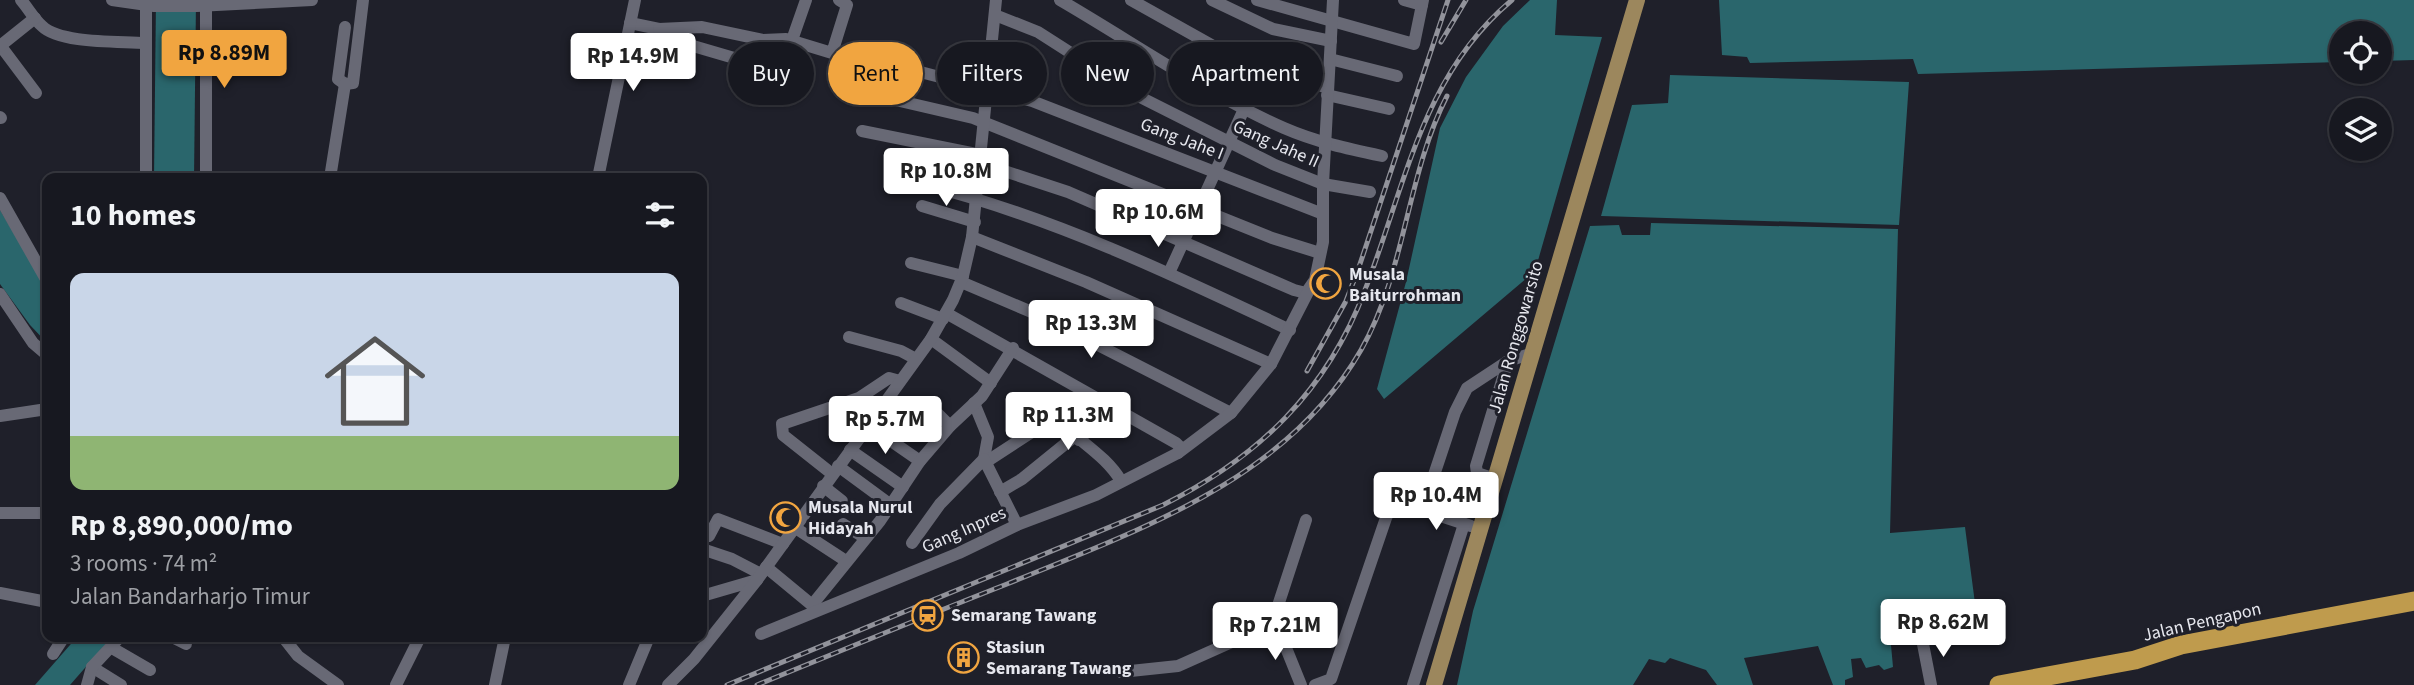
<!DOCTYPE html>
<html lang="en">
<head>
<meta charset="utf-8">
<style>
	body { margin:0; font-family:"Source Sans 3",sans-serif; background:#24252d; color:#f1f3f6; height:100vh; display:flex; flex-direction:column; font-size:26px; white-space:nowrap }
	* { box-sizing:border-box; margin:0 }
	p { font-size:23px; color:#9ea0a5 }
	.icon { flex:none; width:38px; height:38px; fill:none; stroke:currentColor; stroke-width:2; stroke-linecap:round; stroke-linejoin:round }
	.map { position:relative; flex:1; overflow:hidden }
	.drawer { position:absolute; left:42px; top:173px; width:665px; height:469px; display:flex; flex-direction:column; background:#171820; border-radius:14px; box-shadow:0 2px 5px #0004,0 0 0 2px #36373e }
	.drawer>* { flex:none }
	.hud { position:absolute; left:728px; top:42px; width:665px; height:63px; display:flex; gap:14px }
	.buttons { position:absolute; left:2329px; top:21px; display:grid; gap:14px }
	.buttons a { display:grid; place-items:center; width:63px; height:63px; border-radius:50%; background:#171820; box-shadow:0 2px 5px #0004,0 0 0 2px #36373e; font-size:35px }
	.price { position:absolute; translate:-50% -60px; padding:0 16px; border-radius:7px; background:#fff; color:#222; font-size:23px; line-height:46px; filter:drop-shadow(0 2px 4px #0008) }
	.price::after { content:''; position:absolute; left:50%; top:42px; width:21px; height:16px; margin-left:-10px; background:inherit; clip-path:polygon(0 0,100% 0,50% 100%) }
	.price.on { background:#f1a540; color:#111 }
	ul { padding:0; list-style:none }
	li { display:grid; align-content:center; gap:14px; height:371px; padding:0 28px }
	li+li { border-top:2px solid #36373e }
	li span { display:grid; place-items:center; height:217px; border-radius:14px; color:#555 }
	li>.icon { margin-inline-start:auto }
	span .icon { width:126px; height:126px; fill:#fffc; stroke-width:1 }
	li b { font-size:30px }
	h2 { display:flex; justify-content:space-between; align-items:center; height:84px; padding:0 28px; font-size:30px }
	.pill { padding:0 24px; border-radius:32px; background:#171820; box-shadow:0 2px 5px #0004,0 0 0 2px #36373e; font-size:24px; line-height:63px }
	.pill.on { background:#f1a540; color:#111 }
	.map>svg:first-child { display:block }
	.water { fill:#2a666c }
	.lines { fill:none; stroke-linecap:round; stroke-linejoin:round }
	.minor { stroke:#686975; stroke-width:12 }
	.major { stroke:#9c875d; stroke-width:16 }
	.highway { stroke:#bf9b4d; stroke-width:19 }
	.rail-casing { stroke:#92939b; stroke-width:5 }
	.rail { stroke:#1f202a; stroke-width:2.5; stroke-dasharray:8; stroke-linecap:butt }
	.labels { text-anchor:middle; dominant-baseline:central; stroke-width:6; stroke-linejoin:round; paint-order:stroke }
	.street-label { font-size:18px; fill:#e6e7ee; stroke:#1f202a }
	.poi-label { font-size:18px; font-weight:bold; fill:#e6e7ee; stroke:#1f202a; text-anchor:start }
</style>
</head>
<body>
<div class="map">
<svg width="2414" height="685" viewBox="0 0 2414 685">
	<rect width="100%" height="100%" fill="#1f202a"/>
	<g class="water">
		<polygon points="156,0 196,0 194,178 154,178"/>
		<polygon points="1530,0 1557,0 1555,35 1602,37 1535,271 1384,399 1377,389 1406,282 1440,128 1466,77 1503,26"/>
		<polygon points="1719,0 2414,0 2414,60 2380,61 2380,33 2342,33 2341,62 1918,74 1913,59 1750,63 1747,57 1722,55"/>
		<polygon points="1670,75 1909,82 1899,225 1601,216 1632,105 1668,103"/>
		<polygon points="0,210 47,289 47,343 30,325 0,284"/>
		<polygon points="1651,223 1898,229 1890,533 1965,527 1976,611 1889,623 1893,667 1884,670 1879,665 1866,668 1861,658 1851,659 1853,677 1845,680 1845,685 1833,685 1818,646 1744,658 1753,685 1717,685 1706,670 1670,658 1665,663 1649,659 1633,685 1457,685 1473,611 1590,226 1619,225 1622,235 1650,235"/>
		<polygon points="77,637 112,637 70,685 35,685"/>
	</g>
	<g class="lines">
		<g class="minor">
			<path d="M21,0C28,8 34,19 42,26C60,44 120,41 145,43"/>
			<polyline points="112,0 154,6 197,6 312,0"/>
			<path d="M1060,0C1134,43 1205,93 1284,128C1316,142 1349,149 1382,156"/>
			<polyline points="1131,0 1240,61 1328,88"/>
			<polyline points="1212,0 1273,29 1331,41"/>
			<polyline points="1257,0 1414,44 1423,0"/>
			<polyline points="1404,0 1422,5"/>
			<polyline points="995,15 1038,32 1138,96 1275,165 1323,184 1370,192"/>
			<polyline points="630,23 659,29 676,41 741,60 746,67"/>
			<polyline points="345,27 338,79 345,84"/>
			<polyline points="659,29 702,27 763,40 786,39 832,53 847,5 839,0"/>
			<polyline points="792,40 806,0"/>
			<polyline points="0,45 36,93"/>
			<polyline points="0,46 35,18"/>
			<polyline points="859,56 1032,101 1323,214"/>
			<polyline points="1330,59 1397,76"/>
			<polyline points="345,84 353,83 363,0"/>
			<polyline points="861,92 973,118 1272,238 1320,253"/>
			<polyline points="1327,95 1389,109"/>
			<polyline points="0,117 1,118"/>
			<polyline points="862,131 981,155"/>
			<polyline points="980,163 1068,192 1294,290 1306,293 1315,280 1323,242 1323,184 1333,0"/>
			<polyline points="146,178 146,0"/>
			<polyline points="206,178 206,0"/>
			<polyline points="330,178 345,84"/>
			<polyline points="598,178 635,0"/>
			<path d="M922,184C1050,216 1172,274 1290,330"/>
			<polyline points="0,198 47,281"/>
			<polyline points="922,206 975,222"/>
			<polyline points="972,237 1086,282 1271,364"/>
			<polyline points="911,263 963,276"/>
			<polyline points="1169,273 1245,107"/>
			<polyline points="961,282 1041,316 1231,413"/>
			<polyline points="0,294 33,343 47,355"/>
			<polyline points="901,303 943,319"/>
			<polyline points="946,313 1176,443 1181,448 1178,453"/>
			<polyline points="849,337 901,351 916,359"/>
			<polyline points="931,339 991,383"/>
			<polyline points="974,403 988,437 984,459"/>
			<path d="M1047,405C1066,436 1103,450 1121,481"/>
			<polyline points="938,414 950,426"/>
			<polyline points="0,416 47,409"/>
			<polyline points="868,425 920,461"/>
			<polyline points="1079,440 1090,428 1103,424 1115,407"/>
			<polyline points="850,450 903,487"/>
			<polyline points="986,462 1055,417"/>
			<polyline points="838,466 891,505"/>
			<polyline points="831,473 783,435 782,424 859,398 889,378 900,381"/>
			<polyline points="1495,479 1477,473 1476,466 1508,361"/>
			<polyline points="823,486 842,501"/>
			<polyline points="1000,492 1022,479 1075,436"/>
			<polyline points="1401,503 1471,526"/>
			<polyline points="0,513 47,513"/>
			<polyline points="843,524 865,538"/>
			<polyline points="794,527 846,561"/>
			<polyline points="709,536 718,519 783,544"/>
			<polyline points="912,543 940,504 984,459 1017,525"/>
			<polyline points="702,549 732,559 761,574"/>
			<polyline points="766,567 812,605 880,521 920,461 950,426 982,396 1013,348"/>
			<polyline points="0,593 47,602"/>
			<polyline points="702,596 757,580"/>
			<polyline points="1272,624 1282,638 1301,685"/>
			<polyline points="761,634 959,553 1017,525 1096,495 1178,453 1231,413 1271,364 1309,290"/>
			<polyline points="172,637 186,644"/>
			<polyline points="283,637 298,656 338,685"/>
			<polyline points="1922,639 1931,685"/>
			<polyline points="112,648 150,670"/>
			<polyline points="53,654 64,637"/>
			<polyline points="92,667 121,685"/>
			<polyline points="1121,672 1178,666 1272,624 1306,520"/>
			<polyline points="87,685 92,667 120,637"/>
			<polyline points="396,685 420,637"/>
			<polyline points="495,685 505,637"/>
			<polyline points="629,685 649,637"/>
			<polyline points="668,685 694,659 757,580 931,339 953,300 963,276 972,237 996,0"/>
			<polyline points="1315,685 1331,679 1387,515 1433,478 1455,412 1467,388 1508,361 1530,354"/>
			<polyline points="1413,685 1464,524"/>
		</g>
		<polyline class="major" points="1434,685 1637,0"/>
		<polyline class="highway" points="1999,685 2135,660 2181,645 2414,601"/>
		<defs>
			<g id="rail">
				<polyline points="1441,42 1466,0"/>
				<polyline points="1307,371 1346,301 1358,270 1448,0"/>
				<path d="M727,685L1163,505C1259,457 1327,391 1365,290C1405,187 1422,75 1512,0"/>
				<path d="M757,685C840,651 923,617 1007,584C1138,530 1286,481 1361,350C1406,271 1406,176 1447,96"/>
			</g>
		</defs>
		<use href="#rail" class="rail-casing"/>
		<use href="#rail" class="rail"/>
	</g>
	<defs>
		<symbol id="mosque-ring" viewBox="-11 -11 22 22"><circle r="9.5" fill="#1f202a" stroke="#f1a540" stroke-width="1.5"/><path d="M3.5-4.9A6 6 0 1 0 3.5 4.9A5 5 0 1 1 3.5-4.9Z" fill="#f1a540"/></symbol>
		<symbol id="station-ring" viewBox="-11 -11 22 22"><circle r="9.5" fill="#1f202a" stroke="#f1a540" stroke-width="1.5"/><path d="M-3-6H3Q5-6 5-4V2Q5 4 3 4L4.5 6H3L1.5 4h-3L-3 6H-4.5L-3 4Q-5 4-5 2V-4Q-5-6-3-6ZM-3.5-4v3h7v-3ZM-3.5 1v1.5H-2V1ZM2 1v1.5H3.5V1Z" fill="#f1a540"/></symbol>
		<symbol id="building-ring" viewBox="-11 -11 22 22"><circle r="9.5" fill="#1f202a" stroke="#f1a540" stroke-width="1.5"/><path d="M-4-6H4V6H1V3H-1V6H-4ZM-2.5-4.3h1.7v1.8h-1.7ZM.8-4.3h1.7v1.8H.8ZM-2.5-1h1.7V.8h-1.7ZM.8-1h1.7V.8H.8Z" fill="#f1a540"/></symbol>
	</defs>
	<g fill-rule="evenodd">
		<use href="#mosque-ring" x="1308" y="266" width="35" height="35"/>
		<use href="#mosque-ring" x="768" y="500" width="35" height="35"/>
		<use href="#station-ring" x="910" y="598" width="35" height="35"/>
		<use href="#building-ring" x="946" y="640" width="35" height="35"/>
	</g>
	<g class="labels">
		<g class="street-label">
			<text transform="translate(1182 139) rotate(21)">Gang Jahe I</text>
			<text transform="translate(1276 144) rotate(24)">Gang Jahe II</text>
			<text transform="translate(1516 337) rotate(-74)">Jalan Ronggowarsito</text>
			<text transform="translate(964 530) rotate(-24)">Gang Inpres</text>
			<text transform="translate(2202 622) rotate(-13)">Jalan Pengapon</text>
		</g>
		<g class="poi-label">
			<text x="1349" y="274">Musala<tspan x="1349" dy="21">Baiturrohman</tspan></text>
			<text x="808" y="507">Musala Nurul<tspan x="808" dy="21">Hidayah</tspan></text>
			<text x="951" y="615">Semarang Tawang</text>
			<text x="986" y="647">Stasiun<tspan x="986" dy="21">Semarang Tawang</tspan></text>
		</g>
	</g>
</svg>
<div class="buttons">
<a><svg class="icon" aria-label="locate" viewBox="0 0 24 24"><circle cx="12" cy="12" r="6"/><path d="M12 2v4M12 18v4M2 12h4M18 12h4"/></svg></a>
<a><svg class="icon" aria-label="layers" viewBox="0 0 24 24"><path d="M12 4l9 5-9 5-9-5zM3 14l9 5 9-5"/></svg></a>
</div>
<b class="price on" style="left:224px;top:90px">Rp 8.89M</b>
<b class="price" style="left:633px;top:93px">Rp 14.9M</b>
<b class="price" style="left:946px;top:208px">Rp 10.8M</b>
<b class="price" style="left:1158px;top:249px">Rp 10.6M</b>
<b class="price" style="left:1091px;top:360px">Rp 13.3M</b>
<b class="price" style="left:1068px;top:452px">Rp 11.3M</b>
<b class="price" style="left:885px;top:456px">Rp 5.7M</b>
<b class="price" style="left:1436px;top:532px">Rp 10.4M</b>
<b class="price" style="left:1943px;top:659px">Rp 8.62M</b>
<b class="price" style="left:1275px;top:662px">Rp 7.21M</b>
<div class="hud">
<a class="pill">Buy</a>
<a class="pill on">Rent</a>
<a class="pill">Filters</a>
<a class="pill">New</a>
<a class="pill">Apartment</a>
</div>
<section class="drawer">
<h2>10 homes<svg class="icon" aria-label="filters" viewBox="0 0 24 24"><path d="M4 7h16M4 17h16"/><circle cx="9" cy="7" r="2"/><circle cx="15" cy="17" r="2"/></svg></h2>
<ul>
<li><span style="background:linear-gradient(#c9d6e8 75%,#8fb573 0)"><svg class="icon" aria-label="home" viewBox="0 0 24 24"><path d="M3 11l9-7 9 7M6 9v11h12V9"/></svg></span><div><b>Rp 8,890,000/mo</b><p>3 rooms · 74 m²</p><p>Jalan Bandarharjo Timur</p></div></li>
</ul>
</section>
</div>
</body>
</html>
